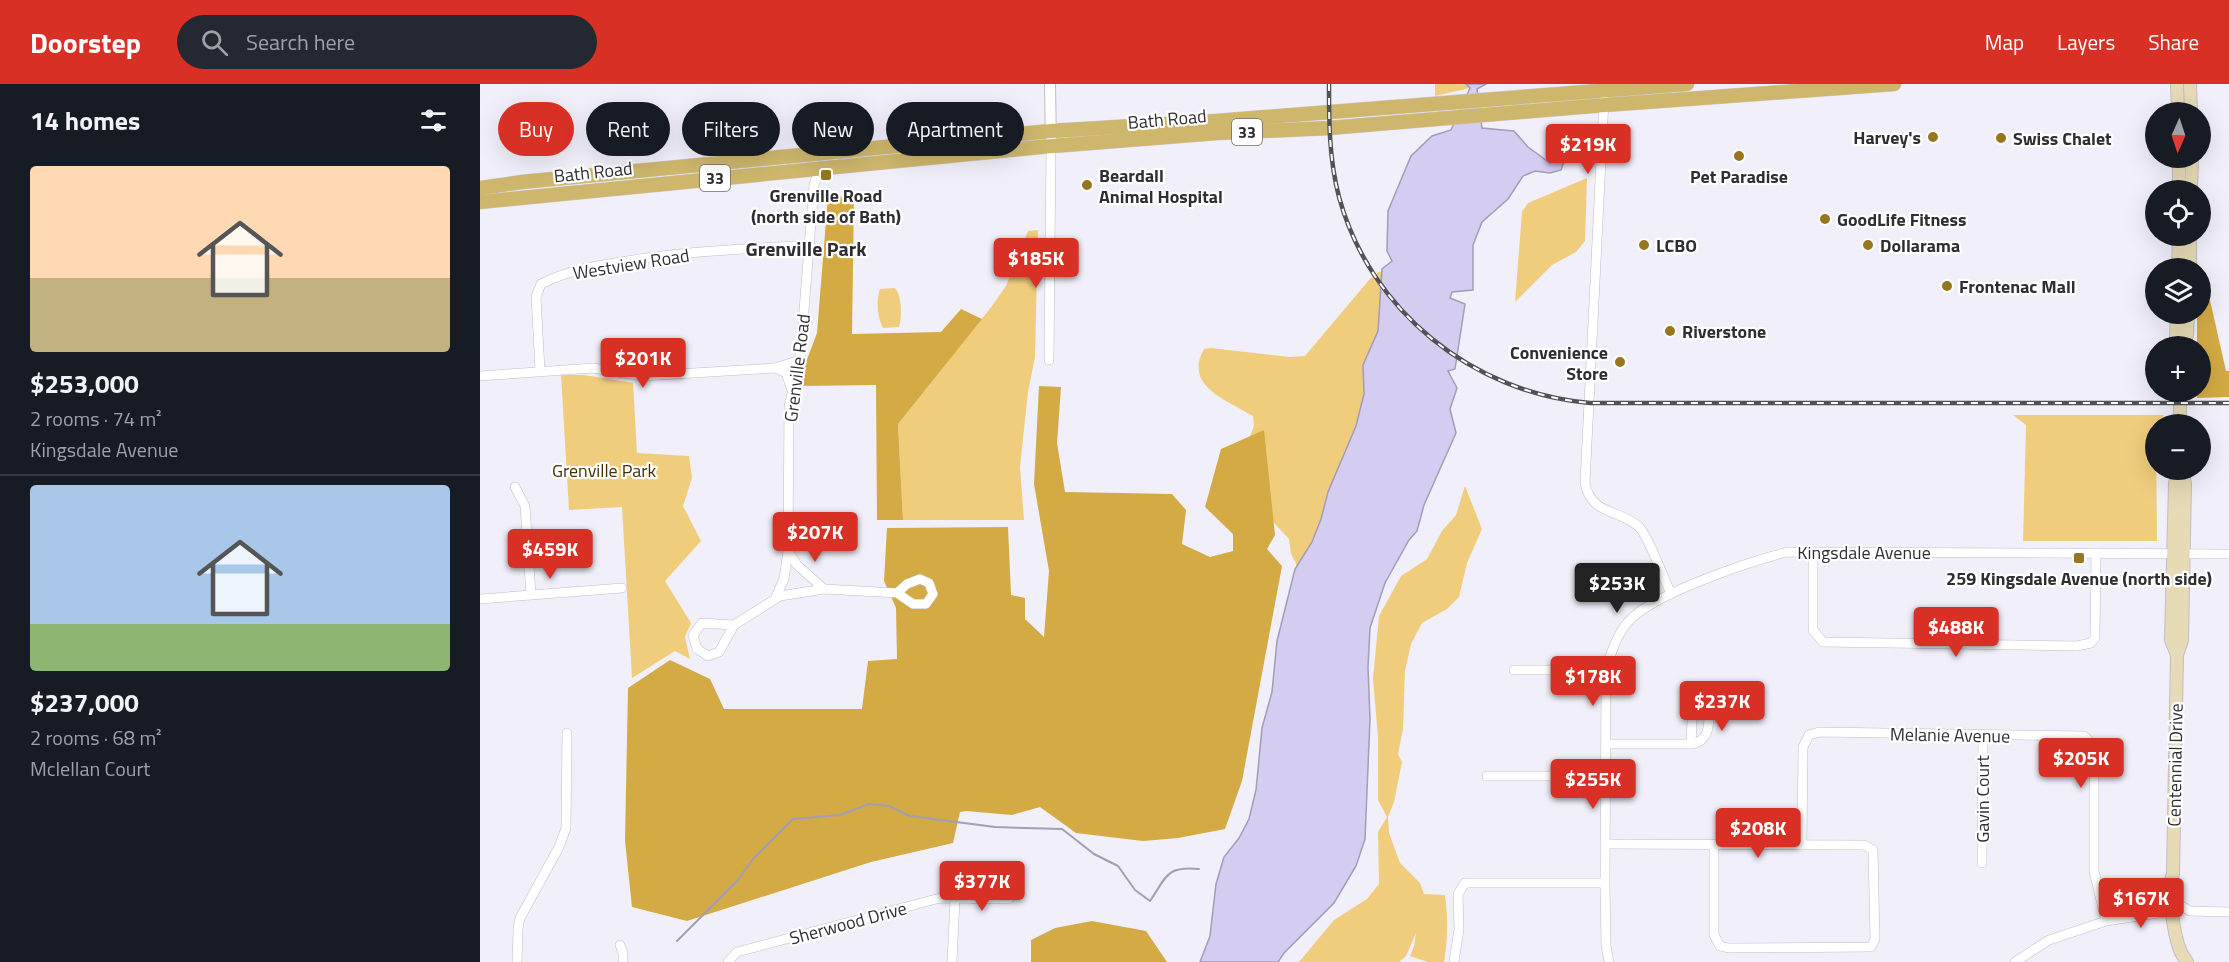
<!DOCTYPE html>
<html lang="en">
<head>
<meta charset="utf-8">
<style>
	body { margin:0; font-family:"Titillium Web",sans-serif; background:#242831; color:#f1f3f6; height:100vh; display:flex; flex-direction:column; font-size:22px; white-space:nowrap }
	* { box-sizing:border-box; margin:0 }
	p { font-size:20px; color:#9ea1a6 }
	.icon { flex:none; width:33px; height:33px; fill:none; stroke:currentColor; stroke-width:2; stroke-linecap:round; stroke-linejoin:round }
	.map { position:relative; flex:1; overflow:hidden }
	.side { display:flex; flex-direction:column; background:#171b24; width:480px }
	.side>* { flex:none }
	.top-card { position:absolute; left:18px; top:18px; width:570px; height:54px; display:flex; gap:12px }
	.needle { width:39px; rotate:183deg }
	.buttons { position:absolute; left:1665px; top:18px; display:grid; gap:12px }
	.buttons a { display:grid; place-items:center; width:66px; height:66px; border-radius:50%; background:#171b24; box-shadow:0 6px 24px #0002; font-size:30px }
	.price { position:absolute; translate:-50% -51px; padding:0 14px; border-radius:6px; background:#d93025; color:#fff; font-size:20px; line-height:39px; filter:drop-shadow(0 2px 3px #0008) }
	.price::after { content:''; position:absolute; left:50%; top:36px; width:18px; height:14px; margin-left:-9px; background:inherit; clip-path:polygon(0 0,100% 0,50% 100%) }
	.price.current { background:#222; color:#fff }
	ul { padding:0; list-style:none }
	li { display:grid; align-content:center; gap:12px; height:318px; padding:0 30px }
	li+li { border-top:2px solid #363941 }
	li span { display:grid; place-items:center; height:186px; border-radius:6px; color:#555 }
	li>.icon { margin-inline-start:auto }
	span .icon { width:108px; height:108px; fill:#fffc; stroke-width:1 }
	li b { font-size:26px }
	h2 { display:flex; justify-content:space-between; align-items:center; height:72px; padding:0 30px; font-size:26px }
	.tag { padding:0 21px; border-radius:27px; background:#171b24; box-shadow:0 6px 24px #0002; font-size:21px; line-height:54px }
	.tag.current { background:#d93025; color:#fff }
	header { display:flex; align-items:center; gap:36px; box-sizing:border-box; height:84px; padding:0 30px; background:#d93025; color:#fff }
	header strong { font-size:28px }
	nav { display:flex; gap:33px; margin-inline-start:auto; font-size:21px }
	.search { width:420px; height:54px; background:#242831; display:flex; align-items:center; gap:15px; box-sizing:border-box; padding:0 21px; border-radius:33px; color:#9ea1a6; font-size:22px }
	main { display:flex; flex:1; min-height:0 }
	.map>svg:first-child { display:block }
	.green { fill:#f0cd7d }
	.forest { fill:#d3aa44 }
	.water { fill:#d4ccf1; stroke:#a29db8; stroke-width:1.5 }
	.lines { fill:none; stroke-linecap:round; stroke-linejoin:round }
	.stream { stroke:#a29db8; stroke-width:2 }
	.minor-casing { stroke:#bfbdc7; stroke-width:10 }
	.tertiary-casing { stroke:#bfbdc7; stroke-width:12 }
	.secondary-casing { stroke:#bfbdc7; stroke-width:14 }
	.primary-casing { stroke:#cdcdce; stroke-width:15 }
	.minor { stroke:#fff; stroke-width:9 }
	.tertiary { stroke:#fff; stroke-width:10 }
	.secondary { stroke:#e7dab6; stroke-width:12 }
	.primary { stroke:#ceb66c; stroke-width:14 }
	.rail-casing { stroke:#525156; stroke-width:4.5 }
	.rail { stroke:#fff; stroke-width:2; stroke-dasharray:7; stroke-linecap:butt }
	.poi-dot { fill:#97761f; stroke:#fff; stroke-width:2 }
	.labels { text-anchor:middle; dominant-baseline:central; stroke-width:4.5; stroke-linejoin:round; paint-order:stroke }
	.shield { fill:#fff; stroke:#6d6d70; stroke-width:1.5 }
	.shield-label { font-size:16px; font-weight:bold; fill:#2f2e32 }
	.street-label { font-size:18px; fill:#2f2e32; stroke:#fff }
	.poi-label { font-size:18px; font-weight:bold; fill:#2f2e32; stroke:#fff; text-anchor:start }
	.park-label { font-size:18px; fill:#423205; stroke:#fff }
	.neighbourhood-label { font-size:20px; font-weight:bold; fill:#2f2e32; stroke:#fff }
</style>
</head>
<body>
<header>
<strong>Doorstep</strong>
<div class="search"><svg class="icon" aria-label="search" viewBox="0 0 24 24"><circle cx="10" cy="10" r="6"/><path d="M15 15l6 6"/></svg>Search here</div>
<nav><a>Map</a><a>Layers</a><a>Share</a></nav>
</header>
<main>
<section class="side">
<h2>14 homes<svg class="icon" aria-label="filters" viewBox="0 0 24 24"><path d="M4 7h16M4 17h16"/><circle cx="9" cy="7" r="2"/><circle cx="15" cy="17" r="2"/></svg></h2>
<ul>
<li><span style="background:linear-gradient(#ffd9b3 60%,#c2b280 0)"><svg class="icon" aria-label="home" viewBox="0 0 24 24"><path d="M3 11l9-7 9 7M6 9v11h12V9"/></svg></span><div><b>$253,000</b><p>2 rooms · 74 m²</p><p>Kingsdale Avenue</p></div></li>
<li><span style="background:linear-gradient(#a9c7e8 75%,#8fb573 0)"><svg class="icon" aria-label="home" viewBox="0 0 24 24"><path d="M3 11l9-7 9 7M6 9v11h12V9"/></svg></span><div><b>$237,000</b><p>2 rooms · 68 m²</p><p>Mclellan Court</p></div></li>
</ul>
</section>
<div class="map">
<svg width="1749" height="878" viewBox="0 0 1749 878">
	<rect width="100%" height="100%" fill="#f1eff9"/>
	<g class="green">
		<polygon points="955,0 986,0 990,4 955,12"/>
		<polygon points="1107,94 1105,157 1096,168 1072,181 1035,218 1042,128 1048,119"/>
		<polygon points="558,146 555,273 548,308 540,383 544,436 423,436 418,340 512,222 526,202 548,147"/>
		<path d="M918,186L917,244L825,497L811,470L809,455L783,427L763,370L774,342L773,332C747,316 703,302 724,265L731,264L809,273L825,272L889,196L898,188Z"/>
		<path d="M415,204C422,212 422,233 419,243L403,244C397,234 396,215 400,205Z"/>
		<polygon points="81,291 104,291 153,299 157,369 209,372 212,394 203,422 221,457 185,497 211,539 205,553 210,575 195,567 152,594 142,423 89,426"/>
		<polygon points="1533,331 1684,331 1681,340 1676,340 1677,457 1543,457 1546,341"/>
		<path d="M985,402L1002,445L987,479L979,513L967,525L942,539L931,560L925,587L923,645L918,670L922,678L914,718L908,733L909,749L920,779L940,799L944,810L965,811C968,833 968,855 964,878H948L930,872L934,862L936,849L926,872L919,878H819L854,836L887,815L899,800L898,748L907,733L898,716V653L893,595L899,532L921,492L947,475L962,447L976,431Z"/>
	</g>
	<g class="forest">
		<polygon points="348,112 374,113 372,250 461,248 481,225 502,235 418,340 423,436 397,436 396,301 317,302 337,249"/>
		<polygon points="1721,215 1730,216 1746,287 1749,287 1749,313 1717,314 1717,308 1720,308 1720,262 1717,262 1717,230 1720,230"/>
		<polygon points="559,302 581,303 577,359 585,408 692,410 706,426 702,460 730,473 753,467 753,450 725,423 741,365 784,346 795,451 787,465 802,482 762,697 745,745 698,754 663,757 596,749 560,723 532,731 486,727 480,728 473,759 391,778 207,837 152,823 145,757 148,604 190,576 230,595 244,625 382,625 388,577 417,575 416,524 404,497 407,444 528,443 531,511 545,514 545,535 564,553 569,487 554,400"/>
		<polygon points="612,837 666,847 687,878 551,878 551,856 575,844"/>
	</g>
	<polygon class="water" points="986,0 1006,0 997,5 1002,44 1034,47 1048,63 1070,79 1077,71 1069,52 1074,46 1084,46 1090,55 1083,60 1086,72 1081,86 1070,89 1055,87 1043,92 1028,115 1002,138 993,161 993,206 972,208 970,214 985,220 975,285 968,287 977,304 970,325 976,349 944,421 937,447 929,456 905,499 890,544 888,583 890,635 885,755 876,782 854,819 804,869 798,878 720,878 730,852 736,800 744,773 759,754 769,735 776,706 782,644 792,608 797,557 815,485 832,458 841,435 848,408 876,342 884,310 883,281 898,247 902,185 912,177 907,167 908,127 931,72 952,52 971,46 990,4"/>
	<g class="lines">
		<path class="stream" d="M197,857L258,796L273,775L313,735L360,731L389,720L409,722L430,732L515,743L582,745L614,770L638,782L655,806L670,817C687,792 686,782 719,785"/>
		<defs>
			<g id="minor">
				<path d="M1124,16L1105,399C1111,431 1138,425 1158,442C1167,449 1185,497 1191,510"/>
				<polyline points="569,276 571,62"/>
				<polyline points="295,284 306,289 312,306"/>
				<path d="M60,286L56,213L61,200C86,187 114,182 141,178C203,167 267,165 330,161"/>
				<polyline points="0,292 113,284 163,292 295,284 320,276"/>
				<polyline points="35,403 45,422 51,511"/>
				<polyline points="308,467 317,481 344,505"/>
				<polyline points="1333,468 1333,546 1343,558 1597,562 1611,559 1615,554 1616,469"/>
				<polyline points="0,515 142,504"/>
				<polyline points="295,515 304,495 308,467 309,322 320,276 334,101 337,92 344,84"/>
				<polyline points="254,541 222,539 213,551 217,565 228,572 239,568 254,541 300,512 344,505 417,509 433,520 446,520 453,510 449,499 440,495 427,500 417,509"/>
				<polyline points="1034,586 1126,586"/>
				<path d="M1127,660H1211C1234,657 1228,632 1229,615L1222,608L1217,609L1213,614L1211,660"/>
				<polyline points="1007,692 1126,692"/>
				<polyline points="1126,760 1384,761 1393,766 1395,855 1391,863 1248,864 1240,862 1234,851 1234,761"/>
				<polyline points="1322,761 1323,663 1329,651 1339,648 1604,652 1614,662 1614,787 1626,837"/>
				<polyline points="1502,779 1503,652"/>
				<polyline points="1700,821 1710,827 1749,828"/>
				<polyline points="140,861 143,869 143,878"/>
				<polyline points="37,878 38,845 40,834 79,763 86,744 87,649"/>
				<polyline points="248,878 257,868 460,814 529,815"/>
				<polyline points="472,878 475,815"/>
				<polyline points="974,878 979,845 978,810 985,799 1125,799"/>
				<path d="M1129,878L1126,862L1125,799L1126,586C1131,569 1136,553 1147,539C1171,510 1269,478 1307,468L1749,470"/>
				<polyline points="1535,878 1569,856 1626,837 1692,827"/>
			</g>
			<polyline id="tertiary" points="570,0 571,62"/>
			<g id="secondary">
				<polyline points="1697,0 1698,28"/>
				<polyline points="1710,0 1711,28"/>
				<polyline points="1699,106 1699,74"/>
				<polyline points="1711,106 1712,74"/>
				<polyline points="1698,184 1699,152"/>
				<polyline points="1710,184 1710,152"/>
				<polyline points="1697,230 1696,253 1700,262"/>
				<polyline points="1703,262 1707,252 1708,230"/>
				<polyline points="1700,340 1700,308"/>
				<path d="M1701,386L1705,399L1702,556L1697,571L1693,790C1686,803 1694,851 1700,866C1701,870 1705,874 1707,878"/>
				<polyline points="1697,571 1691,556 1695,399 1701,386"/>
			</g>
			<g id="primary">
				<polyline points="0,104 42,98 571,47 736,37 1207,0"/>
				<polyline points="0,118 560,63 737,49 849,44 1125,21 1414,0"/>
			</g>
		</defs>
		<use href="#minor" class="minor-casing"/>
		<use href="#tertiary" class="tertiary-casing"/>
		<use href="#secondary" class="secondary-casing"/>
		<use href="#primary" class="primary-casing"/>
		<use href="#minor" class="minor"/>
		<use href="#tertiary" class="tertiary"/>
		<use href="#secondary" class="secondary"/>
		<use href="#primary" class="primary"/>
		<defs>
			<path id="rail" d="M849,0C849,38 849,75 859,113C890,227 993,309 1110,319H1749"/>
		</defs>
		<use href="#rail" class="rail-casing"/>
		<use href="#rail" class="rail"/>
	</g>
	<g class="poi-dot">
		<circle cx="1453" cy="53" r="6"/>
		<circle cx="1521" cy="54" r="6"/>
		<circle cx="1259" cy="72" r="6"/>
		<rect x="340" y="85" width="12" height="12" rx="3"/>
		<circle cx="607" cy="101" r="6"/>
		<circle cx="1345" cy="135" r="6"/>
		<circle cx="1164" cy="161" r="6"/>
		<circle cx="1388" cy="161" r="6"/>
		<circle cx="1467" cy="202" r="6"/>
		<circle cx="1190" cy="247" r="6"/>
		<circle cx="1140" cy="278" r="6"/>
		<rect x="1593" y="468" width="12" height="12" rx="3"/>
	</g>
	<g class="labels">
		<g class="shield">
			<rect x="752" y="35" width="30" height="26" rx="4.5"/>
			<rect x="220" y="81" width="30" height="26" rx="4.5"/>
		</g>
		<g class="shield-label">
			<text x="767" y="48">33</text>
			<text x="235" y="94">33</text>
		</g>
		<g class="street-label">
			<text transform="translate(687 35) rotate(-5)">Bath Road</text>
			<text transform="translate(113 88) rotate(-6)">Bath Road</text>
			<text transform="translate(151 180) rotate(-9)">Westview Road</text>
			<text transform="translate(317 284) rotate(-83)">Grenville Road</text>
			<text x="1384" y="468">Kingsdale Avenue</text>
			<text transform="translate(1470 651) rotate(1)">Melanie Avenue</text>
			<text transform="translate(1695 681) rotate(-89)">Centennial Drive</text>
			<text transform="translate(1502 715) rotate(-90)">Gavin Court</text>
			<text transform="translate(368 839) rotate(-15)">Sherwood Drive</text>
		</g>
		<g class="poi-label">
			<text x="1441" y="53" text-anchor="end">Harvey's</text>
			<text x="1533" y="54">Swiss Chalet</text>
			<text x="619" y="91">Beardall<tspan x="619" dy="21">Animal Hospital</tspan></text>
			<text x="1259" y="92" text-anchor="middle">Pet Paradise</text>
			<text x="346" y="111" text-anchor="middle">Grenville Road<tspan x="346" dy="21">(north side of Bath)</tspan></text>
			<text x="1357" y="135">GoodLife Fitness</text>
			<text x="1176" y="161">LCBO</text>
			<text x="1400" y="161">Dollarama</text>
			<text x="1479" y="202">Frontenac Mall</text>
			<text x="1202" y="247">Riverstone</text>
			<text x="1128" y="268" text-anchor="end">Convenience<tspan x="1128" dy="21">Store</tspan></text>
			<text x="1599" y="494" text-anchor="middle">259 Kingsdale Avenue (north side)</text>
		</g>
		<g class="park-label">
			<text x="124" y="386">Grenville Park</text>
		</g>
		<g class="neighbourhood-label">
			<text x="326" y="164">Grenville Park</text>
		</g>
	</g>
</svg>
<div class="buttons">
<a><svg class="needle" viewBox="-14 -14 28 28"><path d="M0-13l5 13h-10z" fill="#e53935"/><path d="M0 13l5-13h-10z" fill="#9ea1a6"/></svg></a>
<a><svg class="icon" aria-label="locate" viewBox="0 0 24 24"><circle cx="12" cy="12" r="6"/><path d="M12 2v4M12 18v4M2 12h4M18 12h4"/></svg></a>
<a><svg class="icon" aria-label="layers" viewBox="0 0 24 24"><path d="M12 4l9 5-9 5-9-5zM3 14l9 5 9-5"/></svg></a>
<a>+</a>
<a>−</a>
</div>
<b class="price" style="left:1108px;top:91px">$219K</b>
<b class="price" style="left:556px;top:205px">$185K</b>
<b class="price" style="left:163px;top:305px">$201K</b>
<b class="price" style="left:335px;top:479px">$207K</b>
<b class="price" style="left:70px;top:496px">$459K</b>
<b class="price current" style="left:1137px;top:530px">$253K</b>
<b class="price" style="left:1476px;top:574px">$488K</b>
<b class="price" style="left:1113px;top:623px">$178K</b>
<b class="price" style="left:1242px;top:648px">$237K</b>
<b class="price" style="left:1601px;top:705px">$205K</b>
<b class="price" style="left:1113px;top:726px">$255K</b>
<b class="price" style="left:1278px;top:775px">$208K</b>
<b class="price" style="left:502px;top:828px">$377K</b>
<b class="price" style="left:1661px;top:845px">$167K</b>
<div class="top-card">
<a class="tag current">Buy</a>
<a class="tag">Rent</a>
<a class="tag">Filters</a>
<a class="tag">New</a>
<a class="tag">Apartment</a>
</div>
</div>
</main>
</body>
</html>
